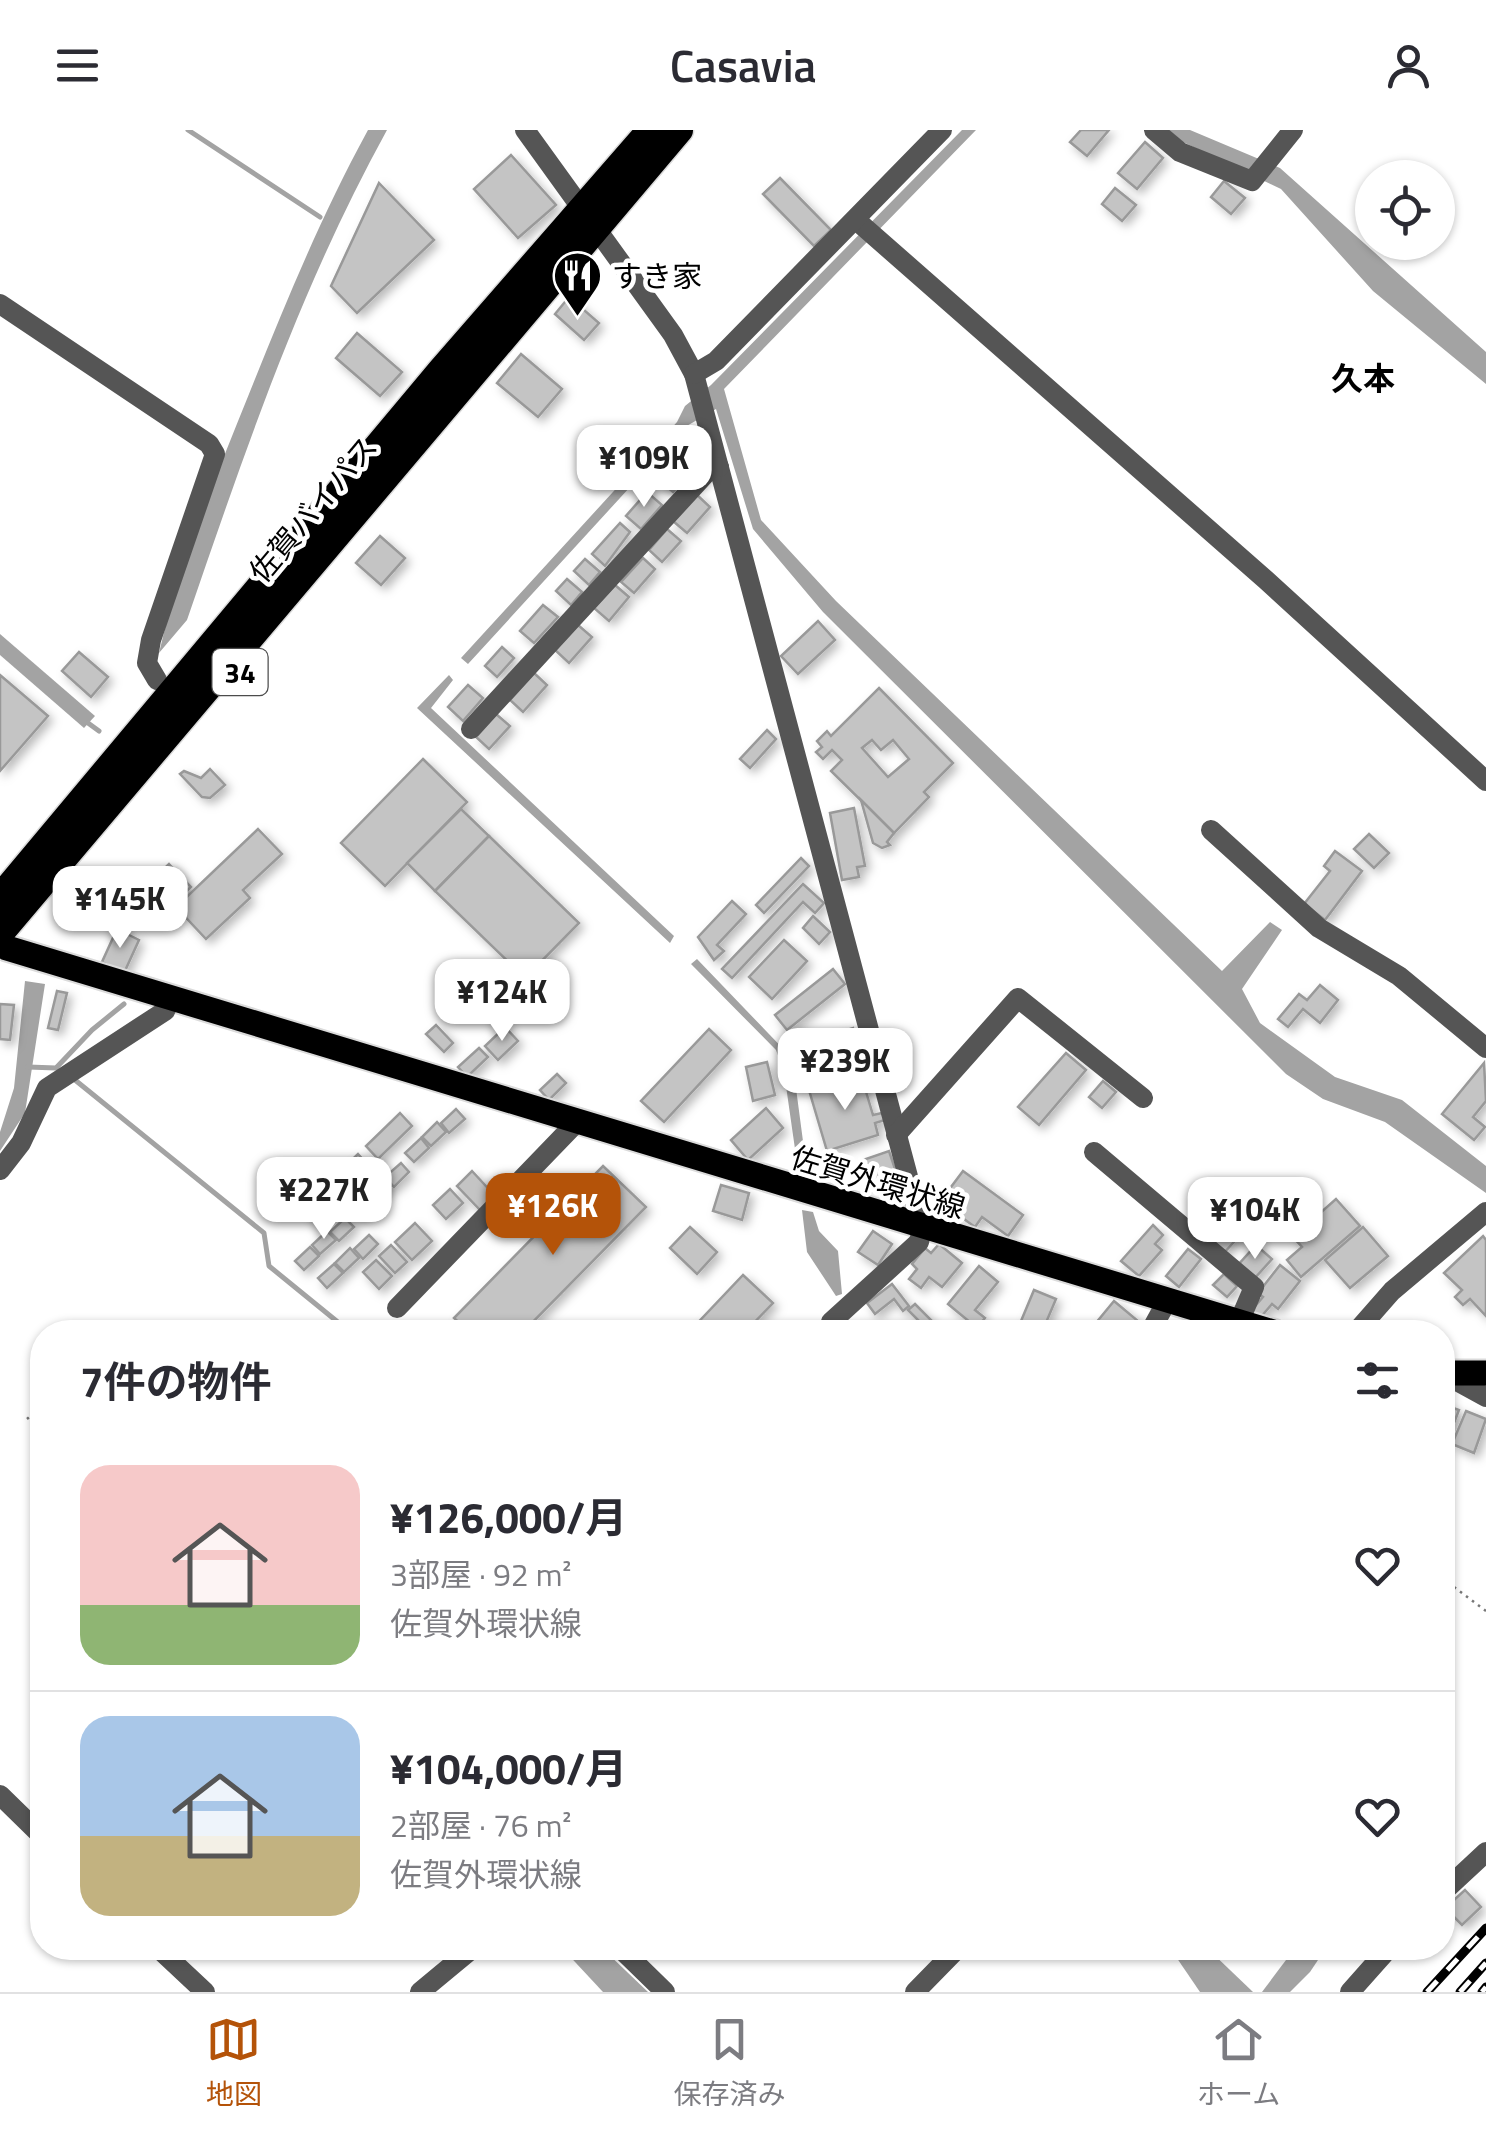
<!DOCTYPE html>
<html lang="ja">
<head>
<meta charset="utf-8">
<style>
	body { margin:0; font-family:"Titillium Web","Noto Sans JP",sans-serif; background:#f2f2f3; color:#2b2b33; height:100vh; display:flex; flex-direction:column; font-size:38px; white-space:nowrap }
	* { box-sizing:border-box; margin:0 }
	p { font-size:32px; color:#7c7c81 }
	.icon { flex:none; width:55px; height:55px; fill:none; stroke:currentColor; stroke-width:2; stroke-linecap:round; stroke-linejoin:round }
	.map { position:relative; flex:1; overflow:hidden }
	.panel { position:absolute; left:30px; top:1190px; width:1425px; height:640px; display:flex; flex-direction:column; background:#fff; border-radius:40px; box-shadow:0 2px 8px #0004 }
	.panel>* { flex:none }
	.controls { position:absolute; left:1355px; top:30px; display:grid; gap:20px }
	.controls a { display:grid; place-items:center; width:100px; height:100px; border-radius:50%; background:#fff; box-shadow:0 2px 8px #0004; font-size:50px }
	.price { position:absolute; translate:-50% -85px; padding:0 22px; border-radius:20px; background:#fff; color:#222; font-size:32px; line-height:65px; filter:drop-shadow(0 2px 5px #0008) }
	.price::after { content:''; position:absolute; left:50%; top:60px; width:30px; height:22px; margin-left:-15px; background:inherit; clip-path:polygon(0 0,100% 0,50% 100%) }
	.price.current { background:#b45309; color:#fff }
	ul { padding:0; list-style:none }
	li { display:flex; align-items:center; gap:30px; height:250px; padding:0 50px }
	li+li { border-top:2px solid #e1e1e2 }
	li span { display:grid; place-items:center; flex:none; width:280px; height:200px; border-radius:30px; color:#555 }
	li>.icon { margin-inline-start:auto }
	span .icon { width:120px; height:120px; fill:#fffc; stroke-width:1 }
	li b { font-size:42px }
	h2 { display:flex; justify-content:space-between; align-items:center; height:120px; padding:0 50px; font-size:42px }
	header { display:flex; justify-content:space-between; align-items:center; height:130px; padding:0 50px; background:#fff; font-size:45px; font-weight:600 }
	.menu { display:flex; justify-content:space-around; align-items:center; height:140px; border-top:2px solid #e1e1e2; background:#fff; font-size:28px; color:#7c7c81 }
	.menu a { display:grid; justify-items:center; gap:5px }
	.menu .current { color:#b45309 }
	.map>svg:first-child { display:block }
	.water { fill:#a3a3a3 }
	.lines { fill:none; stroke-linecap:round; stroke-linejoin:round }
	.stream { stroke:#a3a3a3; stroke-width:5 }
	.building { fill:#c4c4c4; stroke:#999; stroke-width:2.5; fill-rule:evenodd; filter:url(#shadow) }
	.major-casing { stroke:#dbdbdb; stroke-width:29 }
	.highway-casing { stroke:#dbdbdb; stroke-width:31 }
	.path { stroke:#777; stroke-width:2.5; stroke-dasharray:2.5 5; stroke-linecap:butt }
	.minor { stroke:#555; stroke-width:20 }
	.major { stroke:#000; stroke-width:25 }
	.highway { stroke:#000; stroke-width:28 }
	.rail-casing { stroke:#000; stroke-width:9 }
	.rail { stroke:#fff; stroke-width:5; stroke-dasharray:15; stroke-linecap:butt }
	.labels { text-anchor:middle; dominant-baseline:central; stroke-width:9; stroke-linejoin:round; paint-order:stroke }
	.shield { fill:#fff; stroke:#4c4c4c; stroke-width:2.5 }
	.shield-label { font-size:28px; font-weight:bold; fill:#000 }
	.poi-label { font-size:30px; fill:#000; stroke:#fff; text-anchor:start }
	.street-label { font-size:30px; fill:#000; stroke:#fff }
	.neighbourhood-label { font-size:32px; font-weight:bold; fill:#000; stroke:#fff }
</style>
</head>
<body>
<header><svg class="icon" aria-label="menu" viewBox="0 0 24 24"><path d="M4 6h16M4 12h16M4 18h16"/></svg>Casavia<svg class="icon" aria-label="person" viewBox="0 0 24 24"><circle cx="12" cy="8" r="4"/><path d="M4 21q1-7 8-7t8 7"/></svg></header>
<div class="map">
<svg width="1486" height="1862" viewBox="0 0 1486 1862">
	<defs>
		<filter id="shadow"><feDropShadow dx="4.5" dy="4.5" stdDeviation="5" flood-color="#0004"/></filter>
	</defs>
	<rect width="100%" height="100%" fill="#fff"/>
	<g class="water">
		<path d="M368,0H387C299,160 246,319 187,490L159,523C180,434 215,348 249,264C286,172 321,86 368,0Z"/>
		<polygon points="962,0 976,0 724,259 761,390 836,471 1222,841 1270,792 1282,800 1242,859 1260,893 1335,947 1402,970 1486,1036 1486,1063 1385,992 1323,969 1286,944 823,482 753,399 716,279 685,297 468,534 461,528 677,292 685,276 711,255"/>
		<polygon points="1169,0 1190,0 1280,38 1486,222 1486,254 1373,161 1281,59 1183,12"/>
		<polygon points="0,504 95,586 84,598 0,525"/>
		<polygon points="449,545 453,550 431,578 674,806 670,813 417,578"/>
		<polygon points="697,829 792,928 808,1049 799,1047 784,942 776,920 691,834"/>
		<polygon points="25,851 45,854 25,983 0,1021 0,1002 14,958"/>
		<polygon points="802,1080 813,1082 819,1101 838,1121 842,1164 836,1166 807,1122"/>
		<polygon points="562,1818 602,1818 648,1862 603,1862"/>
		<polygon points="1170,1818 1207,1818 1253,1862 1200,1862"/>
		<polygon points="1295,1818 1326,1818 1310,1842 1290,1862 1262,1862"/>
	</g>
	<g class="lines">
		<g class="stream">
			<polyline points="188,0 320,87"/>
			<polyline points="88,593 99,601"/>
			<polyline points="28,937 56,938 92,900 124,874"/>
			<polyline points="75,950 264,1103 269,1136 350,1202"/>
		</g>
	</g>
	<g class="building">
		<polygon points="1081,0 1109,0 1087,26 1070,12"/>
		<polygon points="1145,12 1163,28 1137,59 1118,43"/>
		<polygon points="511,25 556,75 518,108 474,59"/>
		<polygon points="780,48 831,100 814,116 763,64"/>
		<polygon points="1224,51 1245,68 1231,84 1211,67"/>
		<polygon points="379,53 434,110 357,183 331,156"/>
		<polygon points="1115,58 1136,75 1122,91 1102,74"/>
		<polygon points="569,167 599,193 584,210 555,184"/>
		<polygon points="357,203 402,242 380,266 336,228"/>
		<polygon points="521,224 562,259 538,287 497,253"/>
		<polygon points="680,327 693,339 673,362 659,350"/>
		<polygon points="647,362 662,375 641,399 626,386"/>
		<polygon points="696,364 710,377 687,403 673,391"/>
		<polygon points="620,393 630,402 605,436 592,424"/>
		<polygon points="667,399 681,411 662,432 649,420"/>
		<polygon points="380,406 405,428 381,455 356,433"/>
		<polygon points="643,428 655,439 634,463 621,452"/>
		<polygon points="585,429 600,442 589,455 574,441"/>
		<polygon points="567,449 582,462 571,475 556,461"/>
		<polygon points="615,455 629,467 609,491 594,478"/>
		<polygon points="543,475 558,487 534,513 520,501"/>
		<polygon points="818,491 835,510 798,544 781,526"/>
		<polygon points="578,495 592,507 569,533 555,520"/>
		<polygon points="502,517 514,528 497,547 485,536"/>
		<polygon points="79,522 108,547 91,567 62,541"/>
		<polygon points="534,543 547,555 523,582 510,570"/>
		<polygon points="0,545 48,586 0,641"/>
		<polygon points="468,555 483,568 463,591 448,577"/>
		<path d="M879,558L953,633L924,662L929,667L894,703L831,641L842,630L832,620L823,629L816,622L822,617L817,611L827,601L831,606ZM872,610L881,620L893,610L909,629L888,647L862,618Z"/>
		<polygon points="496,584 510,596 489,619 476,607"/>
		<polygon points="767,600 776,609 750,638 740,629"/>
		<polygon points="423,629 467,672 385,756 341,713"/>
		<polygon points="210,639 225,655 210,668 202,667 180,644 184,641 201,648"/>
		<polygon points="861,670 894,703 887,712 890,715 882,718 873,713"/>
		<polygon points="854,678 865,736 857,737 859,747 842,750 830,683"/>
		<polygon points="461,679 489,706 435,761 407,733"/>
		<polygon points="258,699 282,724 243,760 250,768 206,809 176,777"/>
		<polygon points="1369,704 1389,723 1374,738 1354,719"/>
		<polygon points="489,706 579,793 525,848 435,761"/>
		<polygon points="1335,721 1362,741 1325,790 1304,774 1330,741 1324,736"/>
		<polygon points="801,728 809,736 764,783 756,775"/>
		<polygon points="169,734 191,757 173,774 151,751"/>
		<polygon points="803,754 824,773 815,783 803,772 732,848 722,839"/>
		<polygon points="732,771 746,784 717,815 724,821 714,830 698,807"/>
		<polygon points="813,786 830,802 819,814 803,798"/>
		<polygon points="117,799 139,810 124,843 102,832"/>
		<polygon points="784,810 807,831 772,869 749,847"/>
		<polygon points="833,839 845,854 787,900 775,885"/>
		<polygon points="1320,855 1338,870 1320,893 1303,879 1288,897 1278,889 1299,864 1307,870"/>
		<polygon points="57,861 67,863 58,900 48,898"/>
		<polygon points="0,874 14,875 10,910 0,909"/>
		<polygon points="436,895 453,913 444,922 426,904"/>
		<polygon points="505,897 518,911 498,930 485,916"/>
		<polygon points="853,898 861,928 813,942 804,913"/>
		<polygon points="709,899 731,920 664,992 641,971"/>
		<polygon points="479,918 488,927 467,947 458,937"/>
		<polygon points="1066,923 1086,940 1039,995 1018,977"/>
		<polygon points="767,932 775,965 753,971 746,937"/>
		<polygon points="1484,933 1486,971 1473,987 1485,997 1474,1010 1442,984"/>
		<polygon points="557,944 566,953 549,970 540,960"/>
		<polygon points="861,945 873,985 882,983 885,990 875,993 878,1005 827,1021 809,960"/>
		<polygon points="1103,951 1116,962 1102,978 1089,967"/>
		<polygon points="766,978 783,998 748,1030 731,1010"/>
		<polygon points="456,979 465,989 449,1003 441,993"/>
		<polygon points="400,983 412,996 378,1029 366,1016"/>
		<polygon points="437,992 446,1002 431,1016 422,1007"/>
		<polygon points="421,1008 429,1018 414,1032 405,1023"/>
		<polygon points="889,1021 898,1048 869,1058 860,1031"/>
		<polygon points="358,1024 372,1039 318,1091 303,1076"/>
		<polygon points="401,1033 409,1042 394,1057 385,1047"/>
		<polygon points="603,1036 646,1077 523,1202 469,1202 454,1188"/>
		<polygon points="472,1041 496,1067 481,1081 457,1056"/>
		<polygon points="963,1041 1023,1085 1008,1106 982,1087 975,1097 957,1084 965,1074 948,1061"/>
		<polygon points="382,1046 391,1056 376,1070 367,1061"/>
		<polygon points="721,1055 749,1063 742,1090 713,1081"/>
		<polygon points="450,1059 463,1073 446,1089 433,1075"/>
		<polygon points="365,1062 374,1072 359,1086 350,1076"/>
		<polygon points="1336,1069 1360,1096 1301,1147 1287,1130 1302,1117 1293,1107"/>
		<polygon points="345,1088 354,1097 339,1111 330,1102"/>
		<polygon points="1227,1089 1242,1103 1223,1124 1208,1111"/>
		<polygon points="415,1093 432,1111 412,1130 395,1112"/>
		<polygon points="1153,1095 1163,1105 1155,1114 1162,1120 1139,1146 1121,1131"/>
		<polygon points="690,1097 717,1122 697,1144 670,1118"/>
		<polygon points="1363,1097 1388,1126 1350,1158 1325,1130"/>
		<polygon points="327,1101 336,1110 320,1124 312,1115"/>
		<polygon points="873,1101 892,1114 878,1135 858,1122"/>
		<polygon points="369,1105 378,1114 363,1129 354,1119"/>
		<polygon points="1483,1106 1486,1110 1486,1186 1470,1169 1463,1175 1455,1167 1462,1160 1444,1143"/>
		<polygon points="939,1114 962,1133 942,1157 929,1147 921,1158 909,1149 917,1139 912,1134 925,1118 931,1123"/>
		<polygon points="391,1115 407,1132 395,1143 379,1126"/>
		<polygon points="1256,1115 1272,1129 1254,1149 1238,1135"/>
		<polygon points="310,1117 319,1126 304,1140 295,1131"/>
		<polygon points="350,1118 359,1128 344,1142 335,1133"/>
		<polygon points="1188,1119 1201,1129 1179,1157 1166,1146"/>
		<polygon points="376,1130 392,1146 379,1159 363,1142"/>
		<polygon points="334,1134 343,1143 327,1158 318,1148"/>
		<polygon points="1280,1135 1300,1151 1278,1179 1272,1174 1260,1188 1251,1181 1263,1167 1258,1163"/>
		<polygon points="979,1136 998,1152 975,1180 985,1188 977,1198 948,1174"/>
		<polygon points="1224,1144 1237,1156 1227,1167 1213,1155"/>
		<polygon points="743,1145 773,1173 745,1202 689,1202"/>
		<polygon points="892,1154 909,1176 903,1181 894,1169 875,1184 867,1173"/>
		<polygon points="1034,1160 1056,1169 1045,1195 1040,1193 1038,1198 1021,1191"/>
		<polygon points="1114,1171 1138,1191 1128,1202 1105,1202 1095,1194"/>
		<polygon points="915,1174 932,1191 921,1202 905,1202 918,1190 908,1180"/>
		<polygon points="1442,1274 1459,1280 1449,1306 1442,1303"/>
		<polygon points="1466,1281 1486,1289 1474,1323 1452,1314"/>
		<polygon points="1465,1760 1481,1777 1462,1795 1445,1778"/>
	</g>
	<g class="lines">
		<defs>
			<g id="major">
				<polyline points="7,818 1273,1202"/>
				<polyline points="1442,1243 1486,1243"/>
			</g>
			<g id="highway">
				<polyline points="0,768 441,241 651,0"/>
				<polyline points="0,803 679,0"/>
			</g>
		</defs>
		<use href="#major" class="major-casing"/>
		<use href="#highway" class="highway-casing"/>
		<g class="path">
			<polyline points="27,1289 40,1277 42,1280"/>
			<polyline points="1442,1448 1486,1481"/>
		</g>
		<g class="minor">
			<polyline points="525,0 673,205 694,244 922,1099 919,1112 831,1192 829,1202"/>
			<polyline points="1154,0 1180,22 1252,51 1293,0"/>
			<polyline points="856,90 1266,450 1486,651"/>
			<polyline points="0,174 209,314 215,324 151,510 147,533 157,550"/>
			<polyline points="694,244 716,231 942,0"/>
			<polyline points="471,599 710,339 719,337"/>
			<polyline points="1211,700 1319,798 1399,846 1486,918"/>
			<polyline points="896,1005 1018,868 1143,968"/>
			<polyline points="1094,1022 1254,1157 1239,1192"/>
			<polyline points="0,1040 21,1013 47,958 165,881 170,870"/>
			<polyline points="397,1178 575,994"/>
			<polyline points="1150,1202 1167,1171"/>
			<polyline points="1356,1202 1392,1161 1486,1082"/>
			<polyline points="1444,1244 1486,1267"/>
			<polyline points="0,1665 42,1706"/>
			<polyline points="1442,1763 1486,1722"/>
			<polyline points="158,1818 205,1862"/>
			<polyline points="620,1818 665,1862"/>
			<polyline points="420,1862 473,1818"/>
			<polyline points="915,1862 958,1818"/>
			<polyline points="1350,1862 1389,1818"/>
		</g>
		<use href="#major" class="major"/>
		<use href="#highway" class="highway"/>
		<defs>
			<g id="rail">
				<polyline points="1427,1862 1486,1798"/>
				<polyline points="1460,1862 1486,1833"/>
				<polyline points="1482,1862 1486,1857"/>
			</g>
		</defs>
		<use href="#rail" class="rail-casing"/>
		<use href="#rail" class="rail"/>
	</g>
	<defs>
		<symbol id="restaurant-pin" viewBox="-11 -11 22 30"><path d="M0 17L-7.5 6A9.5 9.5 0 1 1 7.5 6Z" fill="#000" stroke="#fff"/><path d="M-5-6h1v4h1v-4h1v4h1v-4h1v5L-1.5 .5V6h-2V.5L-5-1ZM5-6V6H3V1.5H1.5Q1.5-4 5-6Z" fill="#fff"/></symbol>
	</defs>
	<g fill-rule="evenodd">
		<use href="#restaurant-pin" x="550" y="118" width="55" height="75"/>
	</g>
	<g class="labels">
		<rect class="shield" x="212.5" y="519" width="55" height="46" rx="8"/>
		<g class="shield-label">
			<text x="240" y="542">34</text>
		</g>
		<g class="poi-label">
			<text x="612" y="146">すき家</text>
		</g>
		<g class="street-label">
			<text transform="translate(313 379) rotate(-50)">佐賀バイパス</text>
			<text transform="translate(878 1052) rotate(17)">佐賀外環状線</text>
		</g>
		<g class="neighbourhood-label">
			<text x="1363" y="248">久本</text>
		</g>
	</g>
</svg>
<div class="controls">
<a><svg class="icon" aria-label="locate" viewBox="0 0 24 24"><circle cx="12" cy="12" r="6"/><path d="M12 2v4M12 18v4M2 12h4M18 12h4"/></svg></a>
</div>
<b class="price" style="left:644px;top:380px">¥109K</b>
<b class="price" style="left:120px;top:821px">¥145K</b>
<b class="price" style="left:502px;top:914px">¥124K</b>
<b class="price" style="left:845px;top:983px">¥239K</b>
<b class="price" style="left:324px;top:1112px">¥227K</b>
<b class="price current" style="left:553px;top:1128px">¥126K</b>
<b class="price" style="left:1255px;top:1132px">¥104K</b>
<section class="panel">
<h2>7件の物件<svg class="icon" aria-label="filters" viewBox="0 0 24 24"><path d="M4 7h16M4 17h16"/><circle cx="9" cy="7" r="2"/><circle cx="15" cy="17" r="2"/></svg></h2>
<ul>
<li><span style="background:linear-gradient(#f6c9c9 70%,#8fb573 0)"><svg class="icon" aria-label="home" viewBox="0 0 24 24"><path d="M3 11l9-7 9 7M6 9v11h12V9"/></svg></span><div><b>¥126,000/月</b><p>3部屋 · 92 m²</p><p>佐賀外環状線</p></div><svg class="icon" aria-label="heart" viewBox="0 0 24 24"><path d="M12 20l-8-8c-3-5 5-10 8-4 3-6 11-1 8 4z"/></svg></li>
<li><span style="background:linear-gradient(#a9c7e8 60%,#c2b280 0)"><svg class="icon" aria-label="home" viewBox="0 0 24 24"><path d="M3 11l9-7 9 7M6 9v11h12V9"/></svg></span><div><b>¥104,000/月</b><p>2部屋 · 76 m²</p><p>佐賀外環状線</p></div><svg class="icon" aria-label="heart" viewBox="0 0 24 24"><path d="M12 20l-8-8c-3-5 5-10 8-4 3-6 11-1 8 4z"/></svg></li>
</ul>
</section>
</div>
<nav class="menu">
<a class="current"><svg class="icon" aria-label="map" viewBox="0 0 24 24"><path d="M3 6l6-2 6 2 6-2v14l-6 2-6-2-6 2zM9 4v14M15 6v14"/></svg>地図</a>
<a><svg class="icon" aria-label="saved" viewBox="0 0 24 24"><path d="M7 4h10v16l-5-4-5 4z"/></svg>保存済み</a>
<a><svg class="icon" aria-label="home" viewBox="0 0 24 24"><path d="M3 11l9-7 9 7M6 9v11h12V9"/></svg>ホーム</a>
</nav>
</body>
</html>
